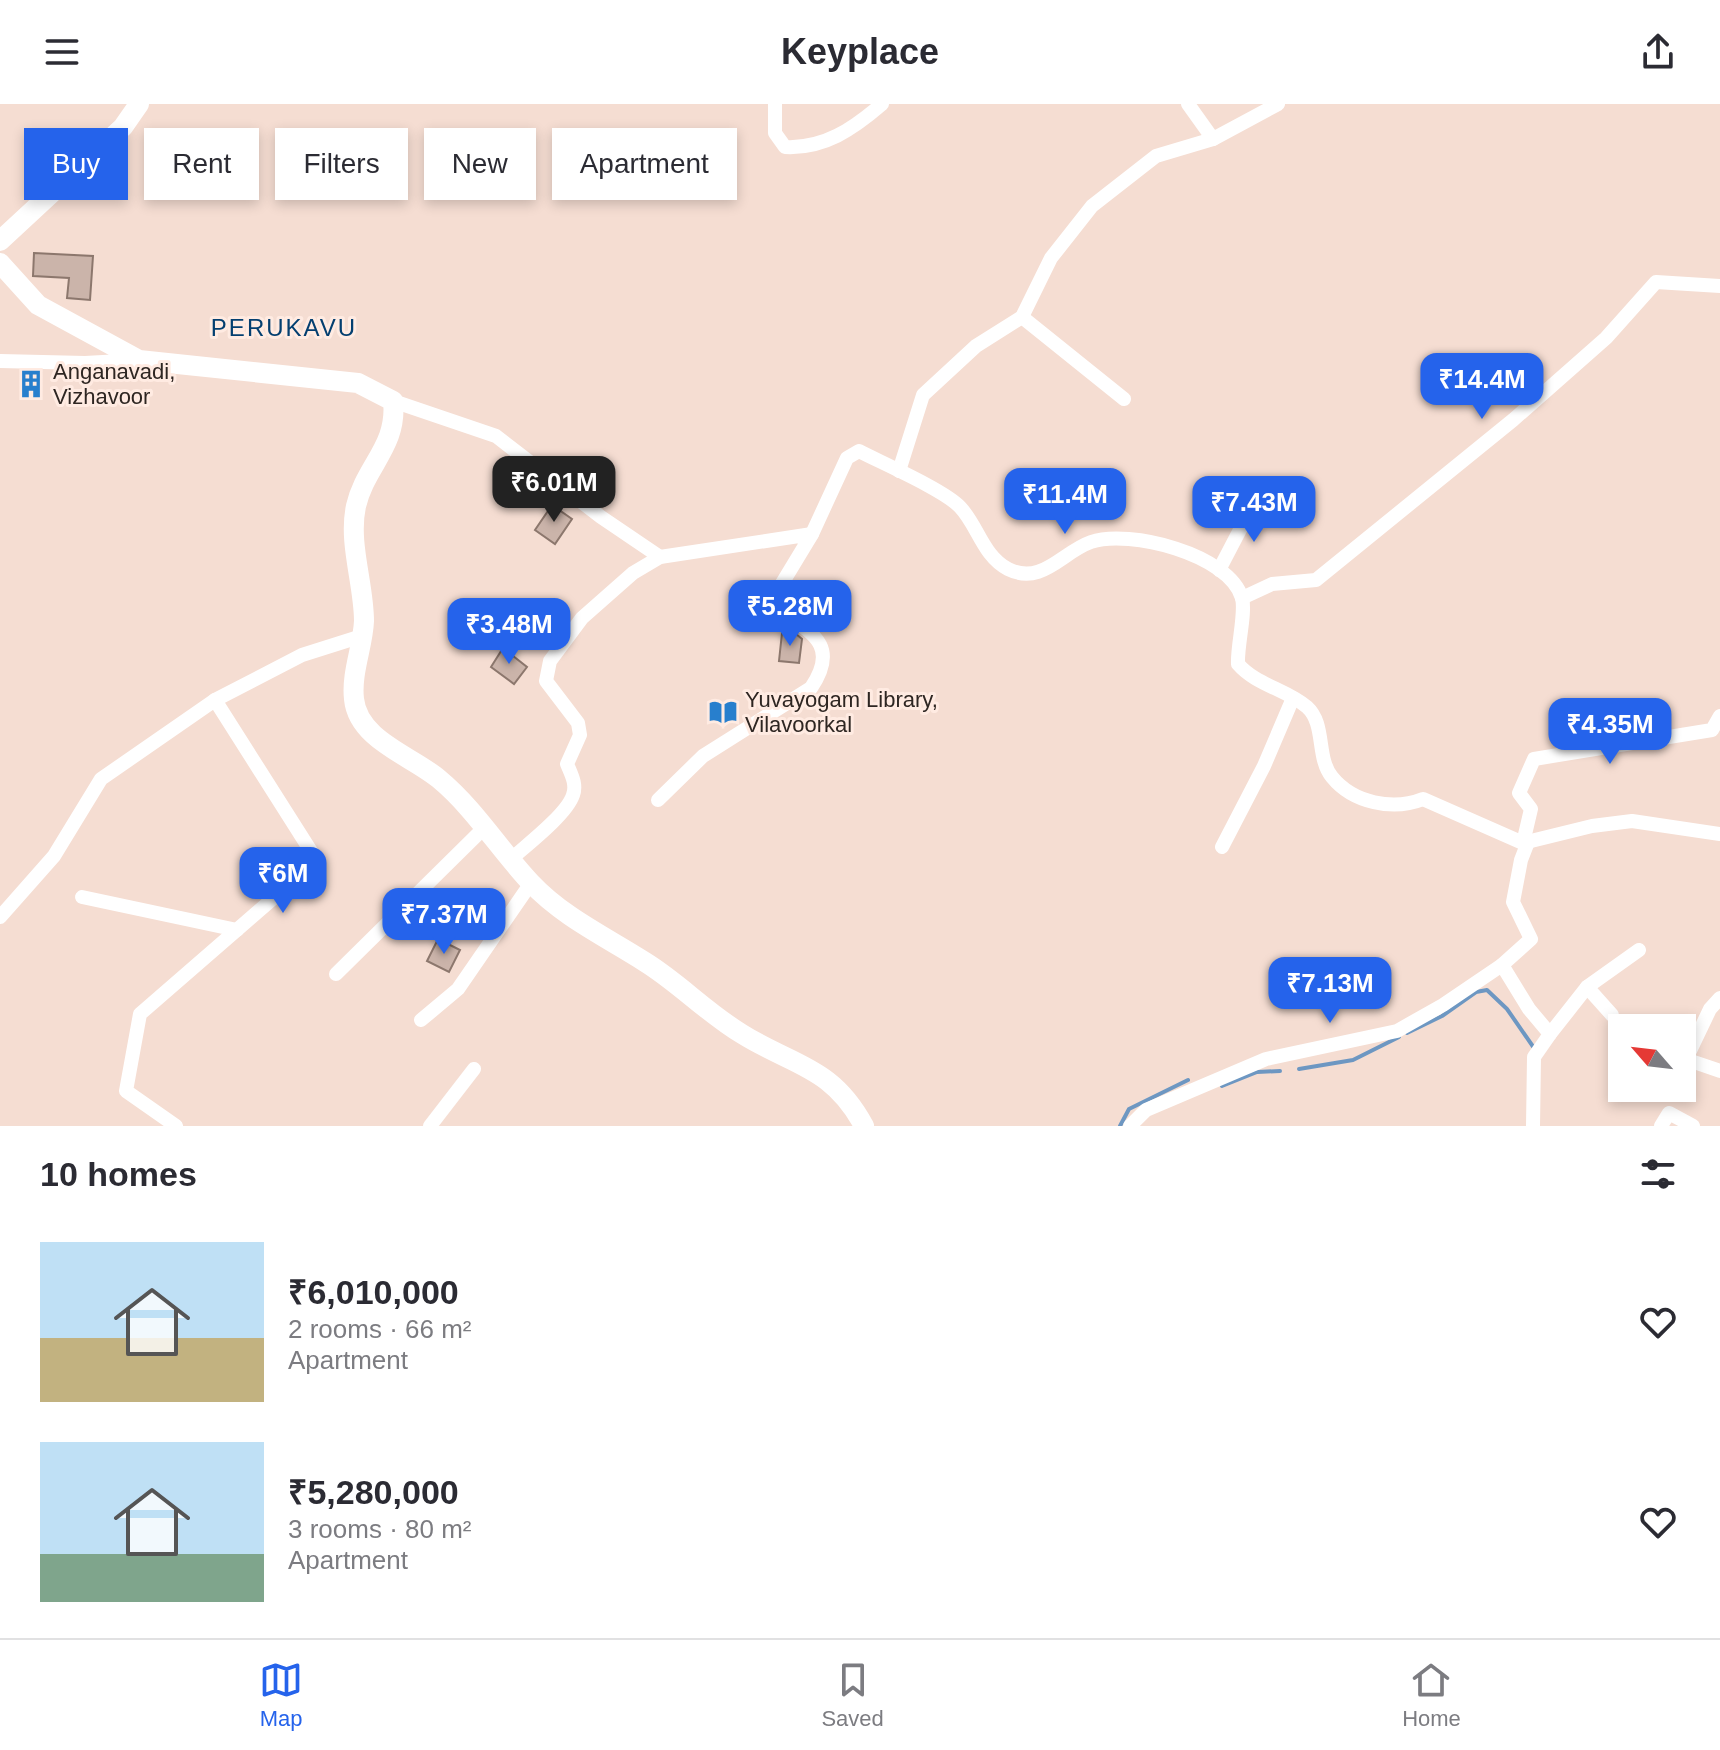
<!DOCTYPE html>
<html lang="en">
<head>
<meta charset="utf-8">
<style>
	body { margin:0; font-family:Arial,sans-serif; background:#f2f2f3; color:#2b2b33; height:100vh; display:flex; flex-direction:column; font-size:30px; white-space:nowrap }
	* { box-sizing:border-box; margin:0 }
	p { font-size:26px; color:#7c7c81 }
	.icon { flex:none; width:44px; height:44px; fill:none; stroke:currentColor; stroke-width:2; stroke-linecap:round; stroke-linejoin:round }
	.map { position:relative; height:1022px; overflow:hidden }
	.drawer { display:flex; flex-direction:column; background:#fff; flex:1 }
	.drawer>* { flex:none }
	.top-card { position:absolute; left:24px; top:24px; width:800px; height:72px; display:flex; gap:16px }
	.needle { width:52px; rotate:298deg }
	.tools { position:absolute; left:1608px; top:910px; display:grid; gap:16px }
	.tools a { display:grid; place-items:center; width:88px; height:88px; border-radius:0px; background:#fff; box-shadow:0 4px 12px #0003; font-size:40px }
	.price { position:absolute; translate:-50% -68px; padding:0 18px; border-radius:16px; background:#2563eb; color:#fff; font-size:26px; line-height:52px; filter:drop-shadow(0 2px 4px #0008) }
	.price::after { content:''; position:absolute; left:50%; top:48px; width:24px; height:18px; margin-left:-12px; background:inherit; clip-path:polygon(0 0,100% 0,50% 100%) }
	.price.active { background:#222; color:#fff }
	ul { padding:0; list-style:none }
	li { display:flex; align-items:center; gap:24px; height:200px; padding:0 40px }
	li span { display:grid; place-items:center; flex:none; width:224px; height:160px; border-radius:0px; color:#555 }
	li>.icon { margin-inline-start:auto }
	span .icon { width:96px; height:96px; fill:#fffc; stroke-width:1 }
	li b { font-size:34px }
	h2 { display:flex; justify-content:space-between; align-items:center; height:96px; padding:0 40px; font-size:34px }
	.tag { padding:0 28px; border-radius:0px; background:#fff; box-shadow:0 4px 12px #0003; font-size:28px; line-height:72px }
	.tag.active { background:#2563eb; color:#fff }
	header { display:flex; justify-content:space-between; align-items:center; height:104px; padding:0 40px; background:#fff; font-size:36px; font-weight:700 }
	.dock { display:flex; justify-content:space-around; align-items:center; height:112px; border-top:2px solid #e1e1e2; background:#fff; font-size:22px; color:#7c7c81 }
	.dock a { display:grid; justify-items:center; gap:4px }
	.dock .active { color:#2563eb }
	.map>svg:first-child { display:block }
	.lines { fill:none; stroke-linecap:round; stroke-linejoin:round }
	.stream { stroke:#6d97c2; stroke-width:4 }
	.building { fill:#cbb4aa; stroke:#8c776d; stroke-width:2 }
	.street { stroke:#fff; stroke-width:14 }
	.secondary { stroke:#fff; stroke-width:20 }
	.labels { text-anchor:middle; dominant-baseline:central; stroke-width:6; stroke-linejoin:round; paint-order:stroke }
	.poi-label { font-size:22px; fill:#2e2622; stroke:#ffebe2; text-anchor:start }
	.neighbourhood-label { font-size:24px; letter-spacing:2px; fill:#043f70; stroke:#ffebe2 }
</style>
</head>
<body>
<header><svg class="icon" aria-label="menu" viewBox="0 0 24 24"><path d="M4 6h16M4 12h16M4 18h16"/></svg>Keyplace<svg class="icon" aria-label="share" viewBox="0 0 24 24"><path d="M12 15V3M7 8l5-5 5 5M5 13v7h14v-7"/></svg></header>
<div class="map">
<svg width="1720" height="1022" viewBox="0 0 1720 1022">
	<rect width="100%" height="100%" fill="#f5ddd2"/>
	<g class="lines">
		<g class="stream">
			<polyline points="1407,929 1442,912 1476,888 1487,886 1507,905 1534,944"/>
			<polyline points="1299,965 1353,956 1399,933"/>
			<polyline points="1222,982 1257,968 1280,967"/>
			<polyline points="1120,1022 1129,1005 1188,976"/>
		</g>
	</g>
	<g class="building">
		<polygon points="34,149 93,152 90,196 67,194 69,174 33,172"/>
		<polygon points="24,268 41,269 39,293 22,291"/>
		<polygon points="552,401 572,415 555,440 535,426"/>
		<polygon points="782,529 796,530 802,535 799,559 779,557"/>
		<polygon points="503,544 527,563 514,580 491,563"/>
		<polygon points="438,835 460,846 449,868 427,857"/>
	</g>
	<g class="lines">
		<g class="street">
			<path d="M775,0V29L785,43C824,45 853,25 882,0"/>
			<polyline points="1188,0 1213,35"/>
			<polyline points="1022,213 1124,295"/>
			<polyline points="0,257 85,259 139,256"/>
			<polyline points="393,297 496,332 601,413 660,453"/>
			<polyline points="899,367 923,291 976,242 1022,213 1051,154 1092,102 1156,52 1213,35 1278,0"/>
			<path d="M812,430L847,354L859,347C882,359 944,386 960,403C978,422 983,452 1008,465C1042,482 1062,448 1091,438C1129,425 1229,450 1242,494C1246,509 1237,542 1238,560C1256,581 1286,585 1307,603C1326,620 1316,654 1332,673C1353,699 1393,707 1423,695L1523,739L1592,722L1632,717L1720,730"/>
			<polyline points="1219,466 1255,397"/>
			<polyline points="1242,494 1272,480 1316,476 1513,316 1606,234 1656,178 1720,182"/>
			<polyline points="1523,739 1531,705 1519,689 1534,655 1712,626 1720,612"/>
			<polyline points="1222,743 1264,662 1293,594"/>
			<path d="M511,755C527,741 567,710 573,691C577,680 571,670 567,660L580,631L578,619L546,577L550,557L582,514L633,469L660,453L812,430L772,496L774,503C807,527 842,538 811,584L703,652L658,696"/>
			<polyline points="82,793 237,826"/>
			<polyline points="0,813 54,752 101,675 215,596 302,551 362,532"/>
			<polyline points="1502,861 1531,835 1513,798 1521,756 1528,738"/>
			<polyline points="336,870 486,722"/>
			<polyline points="1587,883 1612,911"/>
			<polyline points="1720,894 1710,905 1688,951 1691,957 1720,967"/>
			<polyline points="421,916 458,885 531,779"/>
			<polyline points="176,1022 126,987 140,910 292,778 314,752 215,596"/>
			<polyline points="430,1022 474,965"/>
			<polyline points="1130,1022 1146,1006 1266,955 1397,927 1443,901 1502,861 1529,905 1550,930 1587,883 1639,846"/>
			<polyline points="1533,1022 1534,953 1550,930"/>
			<polyline points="1661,1022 1669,1009 1693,1022"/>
		</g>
		<g class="secondary">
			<polyline points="0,137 123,23 139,0"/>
			<path d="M0,159L38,201L139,256L358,279L393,297C398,342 365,362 356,402C348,439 364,480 364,517C363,542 351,569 354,595C358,636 412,652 439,675C475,705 499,745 531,779C563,813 606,833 645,858C679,879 707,909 742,930C793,962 832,962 864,1022"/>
		</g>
	</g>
	<defs>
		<symbol id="building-bare" viewBox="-9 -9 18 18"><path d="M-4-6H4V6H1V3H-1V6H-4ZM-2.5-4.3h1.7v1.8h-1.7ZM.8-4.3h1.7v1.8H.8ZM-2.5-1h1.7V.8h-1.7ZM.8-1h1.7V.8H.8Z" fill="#287fcd" stroke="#ffebe2" stroke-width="2.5" paint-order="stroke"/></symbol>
		<symbol id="library-bare" viewBox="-9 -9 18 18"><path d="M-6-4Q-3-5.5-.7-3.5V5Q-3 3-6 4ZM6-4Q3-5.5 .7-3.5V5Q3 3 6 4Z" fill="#287fcd" stroke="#ffebe2" stroke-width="2.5" paint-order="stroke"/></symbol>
	</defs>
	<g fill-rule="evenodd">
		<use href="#building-bare" x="11" y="260" width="40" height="40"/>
		<use href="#library-bare" x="703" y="588" width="40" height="40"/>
	</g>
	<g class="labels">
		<g class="poi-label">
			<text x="53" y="267">Anganavadi,<tspan x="53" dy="25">Vizhavoor</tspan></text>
			<text x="745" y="595">Yuvayogam Library,<tspan x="745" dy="25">Vilavoorkal</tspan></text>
		</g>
		<g class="neighbourhood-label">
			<text x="284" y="223">PERUKAVU</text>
		</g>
	</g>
</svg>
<div class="tools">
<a><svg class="needle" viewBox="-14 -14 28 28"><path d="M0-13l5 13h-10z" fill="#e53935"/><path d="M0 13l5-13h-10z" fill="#7c7c81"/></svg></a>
</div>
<b class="price" style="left:1482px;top:317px">₹14.4M</b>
<b class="price active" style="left:554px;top:420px">₹6.01M</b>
<b class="price" style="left:1065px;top:432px">₹11.4M</b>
<b class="price" style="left:1254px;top:440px">₹7.43M</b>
<b class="price" style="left:790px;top:544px">₹5.28M</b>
<b class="price" style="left:509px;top:562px">₹3.48M</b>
<b class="price" style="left:1610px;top:662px">₹4.35M</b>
<b class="price" style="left:283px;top:811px">₹6M</b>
<b class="price" style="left:444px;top:852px">₹7.37M</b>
<b class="price" style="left:1330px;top:921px">₹7.13M</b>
<div class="top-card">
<a class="tag active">Buy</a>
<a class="tag">Rent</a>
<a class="tag">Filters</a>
<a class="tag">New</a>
<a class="tag">Apartment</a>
</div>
</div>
<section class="drawer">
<h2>10 homes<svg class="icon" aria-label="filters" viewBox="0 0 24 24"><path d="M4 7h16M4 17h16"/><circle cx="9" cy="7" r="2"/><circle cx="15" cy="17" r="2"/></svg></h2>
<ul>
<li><span style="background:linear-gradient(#bfe0f5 60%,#c2b280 0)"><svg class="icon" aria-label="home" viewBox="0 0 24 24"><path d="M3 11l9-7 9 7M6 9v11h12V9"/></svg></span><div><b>₹6,010,000</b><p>2 rooms · 66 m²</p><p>Apartment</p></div><svg class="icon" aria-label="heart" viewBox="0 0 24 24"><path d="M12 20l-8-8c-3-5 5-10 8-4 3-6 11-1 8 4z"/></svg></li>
<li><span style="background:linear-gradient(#bfe0f5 70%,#7fa58c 0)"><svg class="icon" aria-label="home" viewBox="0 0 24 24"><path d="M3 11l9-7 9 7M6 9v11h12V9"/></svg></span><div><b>₹5,280,000</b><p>3 rooms · 80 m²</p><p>Apartment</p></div><svg class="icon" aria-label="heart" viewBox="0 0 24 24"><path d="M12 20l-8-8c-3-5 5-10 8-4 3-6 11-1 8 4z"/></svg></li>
</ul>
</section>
<nav class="dock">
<a class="active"><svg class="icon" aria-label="map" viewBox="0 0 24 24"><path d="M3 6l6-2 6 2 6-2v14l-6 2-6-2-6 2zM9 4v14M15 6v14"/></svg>Map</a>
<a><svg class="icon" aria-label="saved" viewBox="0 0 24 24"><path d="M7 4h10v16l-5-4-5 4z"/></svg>Saved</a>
<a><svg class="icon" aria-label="home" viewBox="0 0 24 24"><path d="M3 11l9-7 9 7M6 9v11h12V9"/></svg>Home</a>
</nav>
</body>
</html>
